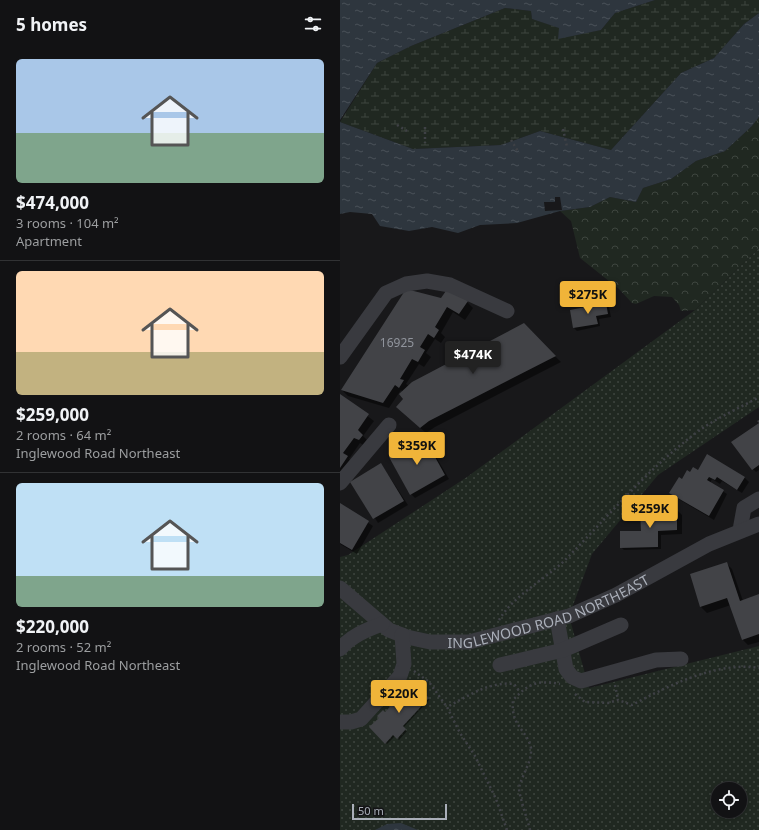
<!DOCTYPE html>
<html lang="en">
<head>
<meta charset="utf-8">
<style>
	body { margin:0; font-family:"Noto Sans",sans-serif; background:#1f2022; color:#f1f3f6; height:100vh; display:flex; flex-direction:column; font-size:15px; white-space:nowrap }
	* { box-sizing:border-box; margin:0 }
	p { font-size:13px; color:#9c9ea0 }
	.icon { flex:none; width:22px; height:22px; fill:none; stroke:currentColor; stroke-width:2; stroke-linecap:round; stroke-linejoin:round }
	.map { position:relative; flex:1; overflow:hidden }
	.panel { display:flex; flex-direction:column; background:#121214; width:340px }
	.panel>* { flex:none }
	.fabs { position:absolute; left:371px; top:782px; display:grid; gap:8px }
	.fabs a { display:grid; place-items:center; width:36px; height:36px; border-radius:50%; background:#121214; box-shadow:0 2px 6px #0003,0 0 0 1px #313234; font-size:20px }
	.scale { position:absolute; left:12px; bottom:10px; width:95px; box-sizing:border-box; padding-left:4px; border:2px solid #aaafb9; border-top:0; font-size:11px; line-height:14px; white-space:nowrap; color:#aaafb9; -webkit-text-stroke:3px #131315; paint-order:stroke }
	.price { position:absolute; translate:-50% -34px; padding:0 9px; border-radius:4px; background:#f0b439; color:#111; font-size:13px; line-height:26px; filter:drop-shadow(0 1px 2px #0008) }
	.price::after { content:''; position:absolute; left:50%; top:24px; width:12px; height:9px; margin-left:-6px; background:inherit; clip-path:polygon(0 0,100% 0,50% 100%) }
	.price.on { background:#222; color:#fff }
	ul { padding:0; list-style:none }
	li { display:grid; align-content:center; gap:8px; height:212px; padding:0 16px }
	li+li { border-top:1px solid #313234 }
	li span { display:grid; place-items:center; height:124px; border-radius:6px; color:#555 }
	li>.icon { margin-inline-start:auto }
	span .icon { width:72px; height:72px; fill:#fffc; stroke-width:1 }
	li b { font-size:17px }
	h2 { display:flex; justify-content:space-between; align-items:center; height:48px; padding:0 16px; font-size:17px }
	main { display:flex; flex:1; min-height:0 }
	.map>svg:first-child { display:block }
	.grass { fill:url(#grass-dots); fill-rule:evenodd }
	.forest { fill:url(#forest-crowns) }
	.wetland { fill:url(#wetland-marsh) }
	.water { fill:url(#water-ripples) }
	.pier { fill:#18181a }
	.shadow { fill:#0007 }
	.building { fill:#424347 }
	.lines { fill:none; stroke-linecap:round; stroke-linejoin:round }
	.path { stroke:#3f4146; stroke-width:2.5; stroke-dasharray:2 3; stroke-linecap:butt }
	.minor { stroke:#393a3f; stroke-width:15 }
	.labels { text-anchor:middle; dominant-baseline:central; stroke-width:3; stroke-linejoin:round; paint-order:stroke }
	.number-label { font-size:12px; fill:#90949c }
	.street-label { font-size:14px; fill:#aaafb9; stroke:#131315 }
</style>
</head>
<body>
<main>
<section class="panel">
<h2>5 homes<svg class="icon" aria-label="filters" viewBox="0 0 24 24"><path d="M4 7h16M4 17h16"/><circle cx="9" cy="7" r="2"/><circle cx="15" cy="17" r="2"/></svg></h2>
<ul>
<li><span style="background:linear-gradient(#a9c7e8 60%,#7fa58c 0)"><svg class="icon" aria-label="home" viewBox="0 0 24 24"><path d="M3 11l9-7 9 7M6 9v11h12V9"/></svg></span><div><b>$474,000</b><p>3 rooms · 104 m²</p><p>Apartment</p></div></li>
<li><span style="background:linear-gradient(#ffd9b3 65%,#c2b280 0)"><svg class="icon" aria-label="home" viewBox="0 0 24 24"><path d="M3 11l9-7 9 7M6 9v11h12V9"/></svg></span><div><b>$259,000</b><p>2 rooms · 64 m²</p><p>Inglewood Road Northeast</p></div></li>
<li><span style="background:linear-gradient(#bfe0f5 75%,#7fa58c 0)"><svg class="icon" aria-label="home" viewBox="0 0 24 24"><path d="M3 11l9-7 9 7M6 9v11h12V9"/></svg></span><div><b>$220,000</b><p>2 rooms · 52 m²</p><p>Inglewood Road Northeast</p></div></li>
</ul>
</section>
<div class="map">
<svg width="419" height="830" viewBox="0 0 419 830">
	<defs>
		<pattern id="grass-dots" width="8" height="8" patternUnits="userSpaceOnUse"><rect width="8" height="8" fill="#202821"/><path d="M2 2h.1M6 6h.1" fill="none" stroke="#3e453f" stroke-width="1.8" stroke-linecap="round"/></pattern>
		<pattern id="forest-crowns" width="20" height="18" patternUnits="userSpaceOnUse"><rect width="20" height="18" fill="#202821"/><path d="M2 6a3 3 0 1 1 6 0M12 15a3 3 0 1 1 6 0" fill="none" stroke="#3e453f"/></pattern>
		<pattern id="wetland-marsh" width="20" height="14" patternUnits="userSpaceOnUse"><rect width="20" height="14" fill="#202821"/><path d="M1 5h8M5 5V1M11 12h8M15 12V8" fill="none" stroke="#3e453f"/></pattern>
		<pattern id="water-ripples" width="26" height="14" patternUnits="userSpaceOnUse"><rect width="26" height="14" fill="#2e363e"/><path d="M2 4q2-2 4 0t4 0M15 11q2-2 4 0t4 0" fill="none" stroke="#4a5158"/></pattern>
	</defs>
	<rect width="100%" height="100%" fill="#18181a"/>
	<path class="grass" d="M419,248V407L318,475L252,554L229,616L249,688L419,646V830H0V557L8,555L127,477L355,310ZM378,789H400V811H378Z"/>
	<polygon class="forest" points="419,117 419,248 355,310 341,311 339,305 332,297 314,296 296,304 292,303 279,289 240,258 231,221 220,211 250,207 270,197 296,202 303,188 331,179 356,161 385,151 412,126"/>
	<polygon class="wetland" points="315,0 419,0 419,13 404,24 374,58 341,73 271,150 200,131 161,145 73,149 0,122 37,63 71,46 165,8 191,11 192,19 220,28 218,38 261,30 275,13"/>
	<g class="water">
		<polygon points="0,0 315,0 275,13 261,30 218,39 219,28 192,19 191,11 165,8 71,46 37,63 0,120"/>
		<polygon points="419,13 419,117 412,126 385,151 356,161 331,179 303,188 296,202 270,197 250,207 220,211 177,223 140,225 118,233 92,227 69,231 40,226 32,214 10,212 0,214 0,122 73,149 161,145 200,131 271,150 341,73 374,58 404,24"/>
		<polygon points="61,823 78,830 35,830 47,824"/>
	</g>
	<polygon class="pier" points="215,197 220,197 222,210 205,211 204,202 215,202"/>
	<g class="shadow">
		<polygon points="101,299 127,302 133,308 125,320 113,312 101,333 105,337 101,343 95,339 86,353 91,357 84,367 79,364 66,384 69,386 183,325 221,362 95,427 86,433 63,413 65,399 63,392 61,390 49,408 8,396 2,390"/>
		<polygon points="266,304 269,307 271,317 259,319 260,326 237,331 234,328"/>
		<polygon points="0,395 34,421 23,436 28,441 25,446 20,443 9,459 14,463 7,472 2,469 0,472"/>
		<polygon points="419,424 419,470 416,472 413,469"/>
		<polygon points="84,439 88,443 109,479 75,498 71,494"/>
		<polygon points="41,464 68,505 38,523 12,482"/>
		<polygon points="358,471 404,477 409,482 402,493 382,481 380,484 372,479 370,483 387,494 374,520 335,497 331,493 346,483 351,473"/>
		<polygon points="0,504 33,526 17,554 0,544"/>
		<polygon points="337,510 342,515 342,534 321,535 321,549 284,550 281,547"/>
		<polygon points="386,563 392,569 403,601 419,595 419,642 408,645 402,639 391,605 367,613 361,607"/>
		<polygon points="73,683 89,700 63,728 67,731 59,740 55,736 47,744 31,727"/>
	</g>
	<g class="building">
		<polygon points="108,288 128,301 119,314 107,307 95,327 99,330 94,338 88,334 80,347 85,350 78,362 72,359 60,379 64,380 59,388 55,385 43,403 1,390 66,289 101,298"/>
		<polygon points="266,303 268,314 256,316 258,324 233,328 230,310"/>
		<polygon points="184,323 216,356 89,421 80,428 56,407 63,399 59,394 72,382"/>
		<polygon points="0,394 29,414 18,430 23,435 19,440 14,438 3,453 8,456 0,468"/>
		<polygon points="419,420 419,465 412,470 391,442 419,423 417,421"/>
		<polygon points="84,437 105,475 70,495 49,457"/>
		<polygon points="367,454 405,477 397,490 377,477 375,480 369,477 367,480 384,490 369,516 329,493 339,477 342,479 347,470 350,472 353,467 358,470"/>
		<polygon points="41,463 64,501 33,519 10,482"/>
		<polygon points="0,503 29,521 12,550 0,543"/>
		<polygon points="337,509 337,530 318,531 318,547 280,548 280,531 301,531 300,510"/>
		<polygon points="387,562 400,601 419,594 419,634 402,640 387,598 360,607 350,574"/>
		<polygon points="73,682 89,698 63,726 66,729 57,739 53,735 45,744 29,727 39,718 37,716 43,710 45,712"/>
	</g>
	<g class="lines">
		<g class="path">
			<polyline points="57,125 67,131"/>
			<polyline points="85,127 85,143"/>
			<polyline points="223,129 227,147"/>
			<polyline points="171,140 179,153"/>
			<path d="M159,620C173,596 204,580 224,561C269,516 309,467 360,430C378,417 400,408 419,397"/>
			<polyline points="74,671 89,682 107,707"/>
			<polyline points="275,685 278,700"/>
			<path d="M235,694L245,702L268,703L278,700L292,705C328,686 377,661 419,668"/>
			<path d="M167,830L156,799L135,756L120,733L107,707C128,696 150,681 174,684L180,692"/>
			<path d="M190,830C188,821 179,796 179,788C181,776 195,758 190,744C182,726 171,724 173,700C189,683 197,680 220,684"/>
		</g>
		<g class="minor">
			<polyline points="0,357 46,293 66,284 87,281 110,285 167,311"/>
			<polyline points="0,483 49,425"/>
			<polyline points="400,530 404,508 419,499"/>
			<path id="s1" d="M0,588L49,630L67,637L90,642H129L229,616L276,595L369,544L419,524"/>
			<polyline points="217,619 226,669 232,677 241,681 316,660 341,659"/>
			<path d="M0,649C11,636 26,630 42,624"/>
			<polyline points="160,665 223,650 281,625"/>
			<polyline points="0,722 11,722 21,719 60,676 64,664 62,635"/>
		</g>
	</g>
	<g class="labels">
		<g class="number-label">
			<text x="57" y="342">16925</text>
		</g>
		<g class="street-label">
			<text stroke="none"><textPath href="#s1" startOffset="231">INGLEWOOD ROAD NORTHEAST</textPath></text>
		</g>
	</g>
</svg>
<div class="fabs">
<a><svg class="icon" aria-label="locate" viewBox="0 0 24 24"><circle cx="12" cy="12" r="6"/><path d="M12 2v4M12 18v4M2 12h4M18 12h4"/></svg></a>
</div>
<div class="scale">50 m</div>
<b class="price" style="left:248px;top:315px">$275K</b>
<b class="price on" style="left:133px;top:375px">$474K</b>
<b class="price" style="left:77px;top:466px">$359K</b>
<b class="price" style="left:310px;top:529px">$259K</b>
<b class="price" style="left:59px;top:714px">$220K</b>
</div>
</main>
</body>
</html>
